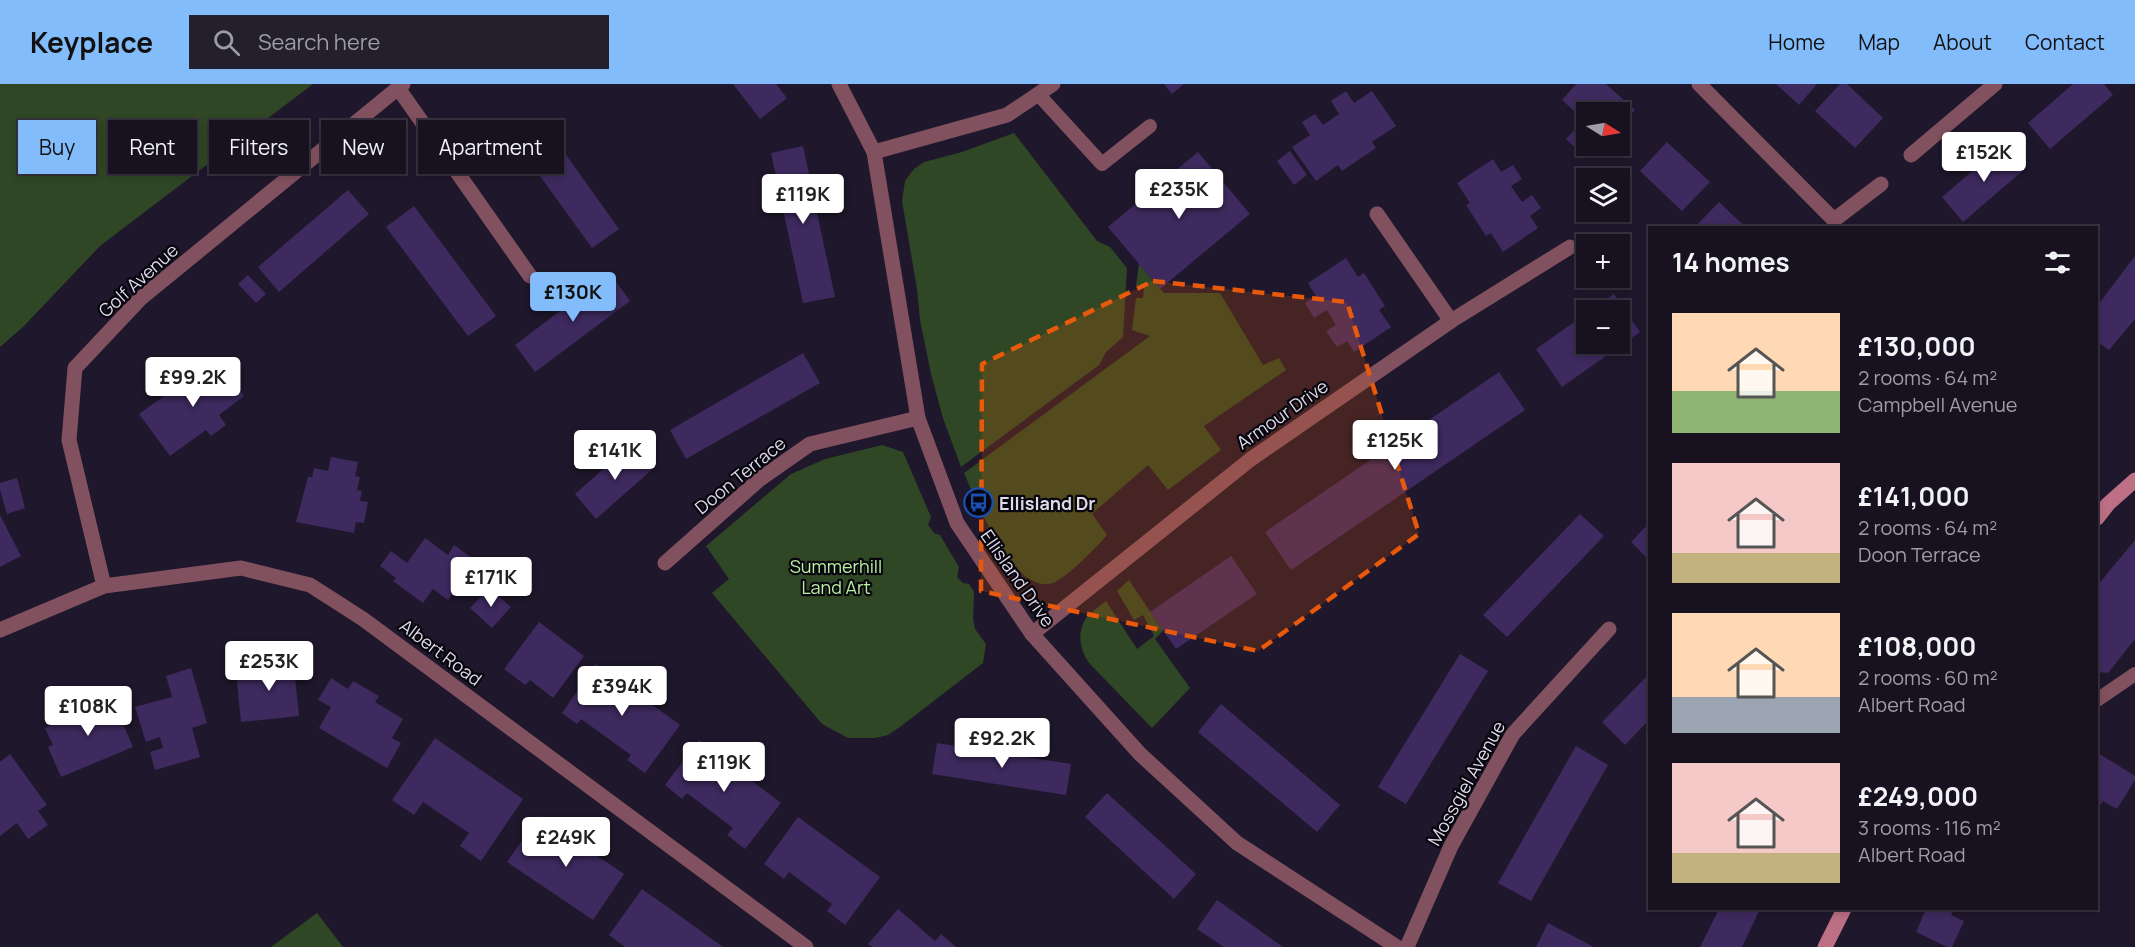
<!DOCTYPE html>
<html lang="en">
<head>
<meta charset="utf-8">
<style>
	body { margin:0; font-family:Manrope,sans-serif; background:#241f2d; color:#f1f3f6; height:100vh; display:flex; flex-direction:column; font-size:22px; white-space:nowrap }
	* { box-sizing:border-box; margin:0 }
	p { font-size:20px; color:#9e9da5 }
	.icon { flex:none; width:33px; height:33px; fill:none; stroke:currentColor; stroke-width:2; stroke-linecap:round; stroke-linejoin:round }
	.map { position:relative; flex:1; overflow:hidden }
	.side { position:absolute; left:1648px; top:142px; width:450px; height:684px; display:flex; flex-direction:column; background:#171120; border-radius:0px; box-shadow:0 3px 9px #0003,0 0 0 2px #36313e }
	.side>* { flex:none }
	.guide { position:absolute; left:18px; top:36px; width:570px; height:54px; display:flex; gap:12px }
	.needle { width:39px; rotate:101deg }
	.fabs { position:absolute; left:1576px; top:18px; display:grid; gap:12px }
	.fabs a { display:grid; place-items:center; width:54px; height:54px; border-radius:0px; background:#171120; box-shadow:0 3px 9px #0003,0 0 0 2px #36313e; font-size:30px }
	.price { position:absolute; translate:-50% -51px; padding:0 14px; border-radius:6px; background:#fff; color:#222; font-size:20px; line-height:39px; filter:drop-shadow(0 2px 3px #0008) }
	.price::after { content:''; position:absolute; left:50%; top:36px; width:18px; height:14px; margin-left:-9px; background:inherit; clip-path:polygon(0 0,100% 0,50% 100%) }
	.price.current { background:#82bcfa; color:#111 }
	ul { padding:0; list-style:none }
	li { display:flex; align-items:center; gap:18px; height:150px; padding:0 24px }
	li span { display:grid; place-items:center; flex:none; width:168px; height:120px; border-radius:0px; color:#555 }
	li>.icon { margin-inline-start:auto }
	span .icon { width:72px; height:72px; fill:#fffc; stroke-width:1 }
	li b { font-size:26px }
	h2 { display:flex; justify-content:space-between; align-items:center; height:72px; padding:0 24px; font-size:26px }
	.tag { padding:0 21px; border-radius:0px; background:#171120; box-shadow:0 3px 9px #0003,0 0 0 2px #36313e; font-size:21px; line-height:54px }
	.tag.current { background:#82bcfa; color:#111 }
	header { display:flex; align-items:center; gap:36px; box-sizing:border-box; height:84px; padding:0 30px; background:#82bcfa; color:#111 }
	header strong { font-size:28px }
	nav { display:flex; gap:33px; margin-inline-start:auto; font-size:21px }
	.search { width:420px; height:54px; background:#241f2d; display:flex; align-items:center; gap:15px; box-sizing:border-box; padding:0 21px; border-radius:0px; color:#9e9da5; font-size:22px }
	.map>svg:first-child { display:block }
	.green { fill:#2f4724 }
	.building { fill:#3e2a5f }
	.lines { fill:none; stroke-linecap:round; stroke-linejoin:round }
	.lane { stroke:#82515f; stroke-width:14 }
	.street { stroke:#82515f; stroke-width:15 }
	.secondary { stroke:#bd6f85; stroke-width:15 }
	.marked { fill:#e8590c; fill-opacity:0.2; stroke:#e8590c; stroke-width:4.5; stroke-dasharray:12 8; stroke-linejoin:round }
	.labels { text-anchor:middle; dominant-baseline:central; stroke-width:4.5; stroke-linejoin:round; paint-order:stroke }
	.street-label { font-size:18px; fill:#dedae8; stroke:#07050d }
	.poi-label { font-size:18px; font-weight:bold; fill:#dedae8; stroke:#07050d; text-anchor:start }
	.park-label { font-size:18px; fill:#b8f09f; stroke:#07050d }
</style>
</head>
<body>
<header>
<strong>Keyplace</strong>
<div class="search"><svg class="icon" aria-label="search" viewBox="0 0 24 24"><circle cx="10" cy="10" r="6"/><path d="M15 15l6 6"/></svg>Search here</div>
<nav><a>Home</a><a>Map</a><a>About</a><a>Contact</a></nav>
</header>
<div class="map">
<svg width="2135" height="863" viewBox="0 0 2135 863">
	<rect width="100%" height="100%" fill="#1f172b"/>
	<g class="green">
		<polygon points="0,0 313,0 100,162 24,242 0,263"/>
		<polygon points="1014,49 1097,157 1110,163 1127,184 1123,253 1106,268 1099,281 961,383 943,334 931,290 920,236 917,205 902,117 905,97 914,85 924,78 962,68"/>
		<path d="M1139,180L1164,209H1220L1263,281L1279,274L1286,286L1204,342L1221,366L1168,406L1148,381L1092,430L1107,451C1097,463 1068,492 1055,498C1015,516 976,416 964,389L1150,252L1132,246L1136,214H1143L1144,203L1136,202Z"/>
		<polygon points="882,361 903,368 931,433 928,441 934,449 940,451 959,483 957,493 963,499 969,500 974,508 973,535 975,545 986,560 983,579 900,643 888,651 875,654 848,654 822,640 712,509 729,495 706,462 791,390 825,375"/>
		<path d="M1129,496L1163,547L1155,555L1190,604L1152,644L1090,580C1080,567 1076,547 1087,533C1092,527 1100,522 1106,517L1137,565L1154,552L1143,531L1134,536L1117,507Z"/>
		<polygon points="317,829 343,863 271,863"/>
	</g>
	<g class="building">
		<polygon points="733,0 776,0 787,14 760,35"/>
		<polygon points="1164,0 1184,0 1172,10"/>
		<polygon points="1576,0 1606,0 1635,26 1620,42 1620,28 1587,28 1587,62 1581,69 1566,55 1584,36 1562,16"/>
		<polygon points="1776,0 1817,0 1799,21"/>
		<polygon points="1840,0 1847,0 1883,34 1855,64 1815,27"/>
		<polygon points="2073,0 2104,0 2113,11 2050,65 2028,39"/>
		<polygon points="1346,7 1354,19 1372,7 1396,42 1372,58 1376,64 1342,87 1338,81 1316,97 1292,63 1310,51 1302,38 1315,30 1323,41 1339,30 1331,17"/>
		<polygon points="549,47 619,145 592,164 522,67"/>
		<polygon points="1667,58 1710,98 1682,127 1640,87"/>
		<polygon points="2005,59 2026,84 1963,138 1942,113"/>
		<polygon points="803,62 835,213 803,219 771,69"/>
		<polygon points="1290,67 1307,91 1294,101 1277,77"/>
		<polygon points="1198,68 1250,130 1160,205 1108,143"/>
		<polygon points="1493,75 1501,88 1513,81 1522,95 1511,102 1522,118 1532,111 1541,124 1530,132 1538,144 1503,168 1491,149 1486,152 1466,121 1470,119 1457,99"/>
		<polygon points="348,106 369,130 279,208 258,183"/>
		<polygon points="1719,118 1740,138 1747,144 1694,144"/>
		<polygon points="414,122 496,232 468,252 386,143"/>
		<polygon points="2135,172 2135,235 2109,266 2097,258 2097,222"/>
		<polygon points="1346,174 1358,193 1364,189 1385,222 1379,226 1391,243 1354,268 1347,257 1337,263 1326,247 1336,241 1327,226 1314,234 1305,219 1316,212 1308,199"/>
		<polygon points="610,189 630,217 535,288 515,261"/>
		<polygon points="248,191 266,210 256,219 238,200"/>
		<polygon points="1614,210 1640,248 1562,303 1536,265 1587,229 1587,260 1620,260 1620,226 1591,226"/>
		<polygon points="803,269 820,299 686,375 670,346"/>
		<polygon points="217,274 244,312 219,331 226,341 211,352 206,346 170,372 139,330"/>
		<polygon points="1499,288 1525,326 1291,486 1265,448"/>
		<polygon points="633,359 655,383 596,435 575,410"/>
		<polygon points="331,373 358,378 355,392 360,393 357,406 362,407 360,417 368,418 364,439 356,438 354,449 296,438 308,393 312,393 314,384 328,387"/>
		<polygon points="17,394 25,424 7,430 0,406 0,399"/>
		<polygon points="1580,430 1604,452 1507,553 1483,531"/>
		<polygon points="0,431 21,472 0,483"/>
		<polygon points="1650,438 1650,477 1631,458"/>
		<polygon points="425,454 448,471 454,461 476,477 448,516 433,505 423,519 393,497 396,494 380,482 391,467 407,479"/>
		<polygon points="2135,456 2135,555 2108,589 2097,588 2097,502"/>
		<polygon points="1231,472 1257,510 1176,565 1150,528"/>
		<polygon points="489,504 511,523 492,544 470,524"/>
		<polygon points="539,538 584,572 553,614 530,596 525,601 504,585"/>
		<polygon points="1460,570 1488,587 1406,720 1378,703"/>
		<polygon points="293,573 299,632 241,638 236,589 265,586 264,576"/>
		<polygon points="596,580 680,641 645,689 627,676 631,671 581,635 577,640 562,629"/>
		<polygon points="191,584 207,639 192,644 200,673 155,686 150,668 163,664 160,653 146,658 135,623 172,613 166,592"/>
		<polygon points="1650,589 1650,635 1625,661 1602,638"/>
		<polygon points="331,594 348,605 353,597 379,612 375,618 403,635 392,654 401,659 387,684 319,644 331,623 318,616"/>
		<polygon points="111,612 133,663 61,693 48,663 53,661 45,644 81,628 80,625"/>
		<polygon points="1221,620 1340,721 1317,748 1198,648"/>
		<polygon points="435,654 523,715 481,777 460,762 469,749 423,718 414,731 392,716"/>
		<polygon points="699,656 781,719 745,765 727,751 733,744 687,709 682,715 665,701"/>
		<polygon points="937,659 1071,680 1066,711 932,690"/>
		<polygon points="1576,662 1608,681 1531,817 1498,799"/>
		<polygon points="2098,669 2135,692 2135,696 2117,725 2103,717 2097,726"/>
		<polygon points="10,670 47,721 38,727 48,741 28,755 17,739 0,752 0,678"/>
		<polygon points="1107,709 1196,790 1174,815 1085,733"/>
		<polygon points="539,732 624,790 593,836 507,778"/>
		<polygon points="798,733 880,793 845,841 827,827 832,820 789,788 784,795 764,780"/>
		<polygon points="642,805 683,834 723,863 625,863 609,851"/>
		<polygon points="1217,816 1241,833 1283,863 1223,863 1221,861 1197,845"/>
		<polygon points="898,825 935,857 941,850 956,863 872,863 868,860"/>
		<polygon points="1719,825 1760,825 1742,863 1700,863"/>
		<polygon points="1926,825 1954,825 1951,831 1964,837 1952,863 1947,863 1916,848"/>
		<polygon points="1548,839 1575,853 1594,863 1536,863"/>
	</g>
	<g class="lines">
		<g class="lane">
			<polyline points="1038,10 1102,80 1150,42"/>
			<polyline points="2097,616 2135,590"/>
		</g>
		<g class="street">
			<polyline points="839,0 874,68 918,334 957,439 1032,550 1140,670 1237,759 1397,863"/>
			<polyline points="1699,0 1834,136 1881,100"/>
			<polyline points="398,4 530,192"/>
			<polyline points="874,68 1007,31 1053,0"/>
			<polyline points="1911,71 1995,0"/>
			<polyline points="1377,130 1451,237"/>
			<polyline points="665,479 760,395 810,360 918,334"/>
			<polyline points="104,502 69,356 75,284 140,215 403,0"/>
			<polyline points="0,546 104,502 241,484 310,501 363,535 806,863"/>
			<polyline points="1032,550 1251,375 1451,237 1570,163"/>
			<polyline points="1407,863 1451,762 1513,650 1609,545"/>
		</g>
		<g class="secondary">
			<polyline points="2097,434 2108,420 2135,396"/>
			<polyline points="1825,863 1844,825"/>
		</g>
	</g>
	<path class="marked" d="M1153,197L1347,218L1419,450L1258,567L981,507L982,280Z"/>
	<defs>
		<symbol id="bus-ring" viewBox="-11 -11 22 22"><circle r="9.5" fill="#07050d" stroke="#1a4fb4" stroke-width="1.5"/><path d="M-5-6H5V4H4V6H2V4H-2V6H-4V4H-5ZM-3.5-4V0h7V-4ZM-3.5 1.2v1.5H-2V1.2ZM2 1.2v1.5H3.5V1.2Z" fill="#1a4fb4"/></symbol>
	</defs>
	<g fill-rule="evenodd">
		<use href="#bus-ring" x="962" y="402" width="33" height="33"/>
	</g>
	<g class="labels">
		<g class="street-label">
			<text transform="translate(138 196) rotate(-42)">Golf Avenue</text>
			<text transform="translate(1282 330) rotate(-35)">Armour Drive</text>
			<text transform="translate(740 391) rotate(-39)">Doon Terrace</text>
			<text transform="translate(1018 494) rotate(55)">Ellisland Drive</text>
			<text transform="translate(441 568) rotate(37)">Albert Road</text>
			<text transform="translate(1466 699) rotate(-61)">Mossgiel Avenue</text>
		</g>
		<g class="poi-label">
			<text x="999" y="419">Ellisland Dr</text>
		</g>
		<g class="park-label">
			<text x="836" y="482">Summerhill<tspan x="836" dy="21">Land Art</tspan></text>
		</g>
	</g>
</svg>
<div class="fabs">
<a><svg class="needle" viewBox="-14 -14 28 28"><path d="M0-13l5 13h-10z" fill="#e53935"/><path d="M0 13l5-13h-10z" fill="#9e9da5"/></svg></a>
<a><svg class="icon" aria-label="layers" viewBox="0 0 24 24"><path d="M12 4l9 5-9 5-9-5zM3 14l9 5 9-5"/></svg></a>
<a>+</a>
<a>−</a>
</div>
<b class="price" style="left:1984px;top:99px">£152K</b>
<b class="price" style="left:1179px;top:136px">£235K</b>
<b class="price" style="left:803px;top:141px">£119K</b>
<b class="price current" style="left:573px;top:239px">£130K</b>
<b class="price" style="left:193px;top:324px">£99.2K</b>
<b class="price" style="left:1395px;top:387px">£125K</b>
<b class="price" style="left:615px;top:397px">£141K</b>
<b class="price" style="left:491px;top:524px">£171K</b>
<b class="price" style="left:269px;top:608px">£253K</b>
<b class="price" style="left:622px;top:633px">£394K</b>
<b class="price" style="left:88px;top:653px">£108K</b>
<b class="price" style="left:1002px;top:685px">£92.2K</b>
<b class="price" style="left:724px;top:709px">£119K</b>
<b class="price" style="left:566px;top:784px">£249K</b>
<div class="guide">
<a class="tag current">Buy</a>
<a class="tag">Rent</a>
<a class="tag">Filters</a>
<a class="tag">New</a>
<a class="tag">Apartment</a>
</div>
<section class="side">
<h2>14 homes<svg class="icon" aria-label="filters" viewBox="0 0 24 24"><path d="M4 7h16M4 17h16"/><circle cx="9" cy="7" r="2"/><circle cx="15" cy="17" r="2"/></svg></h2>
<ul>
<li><span style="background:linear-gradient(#ffd9b3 65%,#8fb573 0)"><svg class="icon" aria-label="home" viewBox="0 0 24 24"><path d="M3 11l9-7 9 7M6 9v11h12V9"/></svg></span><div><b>£130,000</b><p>2 rooms · 64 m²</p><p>Campbell Avenue</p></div></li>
<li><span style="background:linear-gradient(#f6c9c9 75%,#c2b280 0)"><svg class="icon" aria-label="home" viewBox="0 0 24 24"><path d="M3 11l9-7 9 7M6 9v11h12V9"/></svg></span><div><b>£141,000</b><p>2 rooms · 64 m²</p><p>Doon Terrace</p></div></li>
<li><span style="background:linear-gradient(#ffd9b3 70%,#9aa5b1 0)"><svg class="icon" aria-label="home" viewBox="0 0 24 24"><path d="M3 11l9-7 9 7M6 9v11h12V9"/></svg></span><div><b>£108,000</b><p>2 rooms · 60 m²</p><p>Albert Road</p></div></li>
<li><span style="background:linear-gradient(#f6c9c9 75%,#c2b280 0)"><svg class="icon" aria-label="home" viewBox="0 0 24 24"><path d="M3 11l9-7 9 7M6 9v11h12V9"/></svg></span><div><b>£249,000</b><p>3 rooms · 116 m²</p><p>Albert Road</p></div></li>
</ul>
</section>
</div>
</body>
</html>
